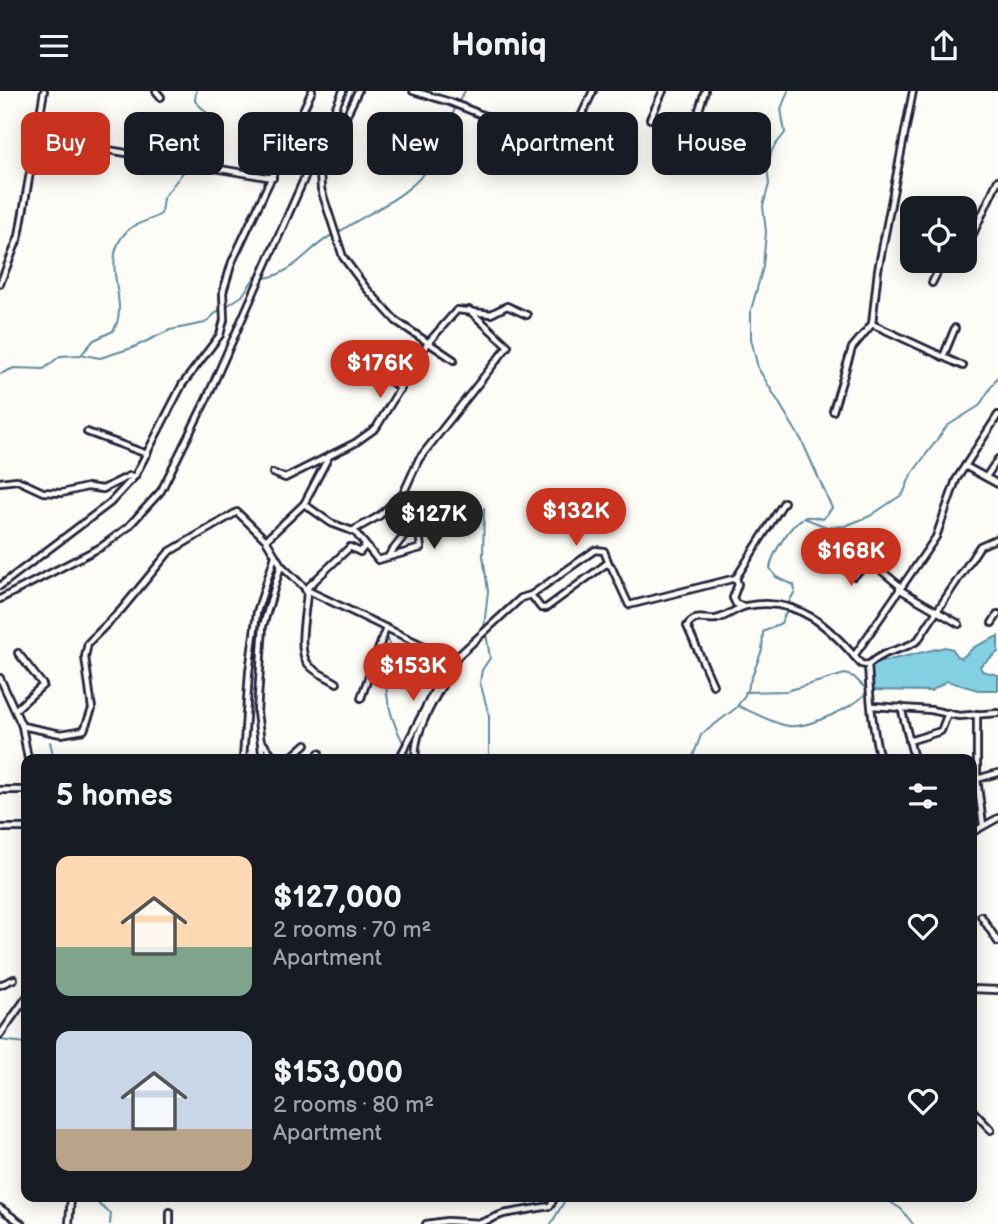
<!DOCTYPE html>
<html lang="en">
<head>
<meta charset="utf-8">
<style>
	body { margin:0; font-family:"Balsamiq Sans",sans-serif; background:#242831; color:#f1f3f6; height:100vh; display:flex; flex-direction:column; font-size:26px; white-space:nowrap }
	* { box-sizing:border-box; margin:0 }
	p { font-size:23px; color:#9ea1a6 }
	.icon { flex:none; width:38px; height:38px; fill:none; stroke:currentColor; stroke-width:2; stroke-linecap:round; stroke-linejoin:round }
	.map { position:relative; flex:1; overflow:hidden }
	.drawer { position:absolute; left:21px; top:663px; width:956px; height:448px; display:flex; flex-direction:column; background:#171b24; border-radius:14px; box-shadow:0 4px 18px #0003 }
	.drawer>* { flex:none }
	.banner { position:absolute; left:21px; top:21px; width:957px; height:63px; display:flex; gap:14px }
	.tools { position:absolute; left:900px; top:105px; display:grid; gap:14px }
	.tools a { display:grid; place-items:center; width:77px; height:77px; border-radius:14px; background:#171b24; box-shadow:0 4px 18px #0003; font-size:35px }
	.price { position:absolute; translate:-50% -60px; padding:0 16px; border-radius:24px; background:#c8321e; color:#fff; font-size:23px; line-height:46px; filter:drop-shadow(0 2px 4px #0008) }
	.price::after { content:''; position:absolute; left:50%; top:42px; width:21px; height:16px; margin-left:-10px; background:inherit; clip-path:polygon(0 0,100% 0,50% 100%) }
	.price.on { background:#222; color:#fff }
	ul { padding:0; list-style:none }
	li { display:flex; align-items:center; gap:21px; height:175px; padding:0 35px }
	li span { display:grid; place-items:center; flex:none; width:196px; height:140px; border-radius:14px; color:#555 }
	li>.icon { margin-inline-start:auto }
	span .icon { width:84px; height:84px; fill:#fffc; stroke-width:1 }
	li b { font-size:30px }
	h2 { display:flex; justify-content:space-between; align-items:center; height:84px; padding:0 35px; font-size:30px }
	.pill { padding:0 24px; border-radius:14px; background:#171b24; box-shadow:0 4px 18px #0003; font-size:24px; line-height:63px }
	.pill.on { background:#c8321e; color:#fff }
	header { display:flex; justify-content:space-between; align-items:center; height:91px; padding:0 35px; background:#171b24; font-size:32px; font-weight:600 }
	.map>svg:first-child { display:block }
	.water { fill:#84d1e4; stroke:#5d8ba0; stroke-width:2 }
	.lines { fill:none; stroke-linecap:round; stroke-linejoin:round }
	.stream { stroke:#5d8ba0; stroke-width:2 }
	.minor-casing { stroke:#22223b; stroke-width:10 }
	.minor { stroke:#fdfcf7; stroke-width:4.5 }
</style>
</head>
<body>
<header><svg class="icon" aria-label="menu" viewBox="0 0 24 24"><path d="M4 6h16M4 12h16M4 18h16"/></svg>Homiq<svg class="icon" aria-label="share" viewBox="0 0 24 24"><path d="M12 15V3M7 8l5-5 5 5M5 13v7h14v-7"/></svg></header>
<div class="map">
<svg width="998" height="1133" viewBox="0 0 998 1133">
	<rect width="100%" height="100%" fill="#fdfcf7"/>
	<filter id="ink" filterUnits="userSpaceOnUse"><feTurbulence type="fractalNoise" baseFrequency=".0143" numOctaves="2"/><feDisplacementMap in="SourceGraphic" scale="14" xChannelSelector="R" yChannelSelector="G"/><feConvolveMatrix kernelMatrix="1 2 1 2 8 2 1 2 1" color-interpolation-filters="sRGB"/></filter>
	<g filter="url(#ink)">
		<polygon class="water" points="998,545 998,561 980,575 982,580 998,584 998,599 978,599 947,590 931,600 871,599 868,574 945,556 953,558 956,565 962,567 974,556"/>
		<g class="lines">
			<g class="stream">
				<polyline points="458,11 465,0"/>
				<polyline points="191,70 197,63 206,69 210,64 206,46 210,25 195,10 196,0"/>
				<path d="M339,141C374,118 414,104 436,66C445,50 447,33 456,16"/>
				<path d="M265,187C294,183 310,155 334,143"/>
				<polyline points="225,216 242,205 255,186"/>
				<polyline points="84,264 100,267 132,257 170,239 205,232 220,218"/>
				<path d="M0,283L14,277L44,278L60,265L81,264L94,249L113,240C132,212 97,169 127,140C136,131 151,130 161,123L163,107L188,75"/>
				<polyline points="804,427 827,436 845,435 870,425 903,403 911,384 947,335 979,315 998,285"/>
				<path d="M788,513L795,500L794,494L776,486L770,477C772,463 791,431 806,426C811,425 817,427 823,428L832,417L802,350L758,277L751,248V219L763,176L766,141L763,115L769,93L767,75L773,57L785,42L781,18L788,0"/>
				<polyline points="484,536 488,500 483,465 484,417"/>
				<polyline points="486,542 490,567 482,579 480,591 489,624 489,668"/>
				<path d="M387,544C392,558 386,573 386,588C386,611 393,633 404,653"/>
				<polyline points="745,601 786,600 845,583 854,586 867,599"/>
				<path d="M738,615C751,620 776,634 789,635C808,637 859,615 868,599"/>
				<polyline points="50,651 54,668"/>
				<polyline points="409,662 410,668"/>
				<polyline points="692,668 701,644 736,617 745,604 762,559 763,541 781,532 787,519"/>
				<polyline points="0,949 26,952"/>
				<polyline points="90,1106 111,1123 110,1133"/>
				<polyline points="883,1106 901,1118 913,1133"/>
				<polyline points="551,1133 567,1106"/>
			</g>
			<defs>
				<g id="minor">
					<polyline points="156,0 161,6"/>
					<polyline points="358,0 320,80 321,98 343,166 366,197 396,230 454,269"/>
					<polyline points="413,0 450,11 560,55 569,51 593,0"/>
					<polyline points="699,19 705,0"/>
					<polyline points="650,28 663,0"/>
					<polyline points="38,47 273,87"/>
					<polyline points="964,151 973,143 998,89"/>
					<polyline points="932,192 943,170"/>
					<polyline points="0,193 19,145 44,0"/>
					<polyline points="872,233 963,275"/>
					<polyline points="943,266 955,237"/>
					<polyline points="349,283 356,272 364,270 401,298"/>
					<polyline points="833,320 852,257 872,233 878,179 913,0"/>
					<polyline points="87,341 147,363"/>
					<polyline points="965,375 998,393"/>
					<polyline points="273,382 285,387 355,352 376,337 427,253 457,219 491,223 507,215 527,224"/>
					<polyline points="986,386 998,368"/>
					<polyline points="0,391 17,389 43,401 62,402 87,396 103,398 129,385 135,385"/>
					<polyline points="304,413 331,432 355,441 378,469 421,457 419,442 411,436 389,464"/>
					<polyline points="352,440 379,425 403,403 419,368 508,255 469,219"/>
					<polyline points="266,449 304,413 329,365"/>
					<polyline points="831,468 854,485 871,471 901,496"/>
					<polyline points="736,487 784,411"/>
					<polyline points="0,495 110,412 135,385 182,294 220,244 224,229 223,201 232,171 312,0"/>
					<polyline points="899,498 959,533"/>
					<polyline points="305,499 350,456 360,461 365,455"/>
					<path d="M307,499C307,517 296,559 308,573C316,583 327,585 337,592"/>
					<polyline points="531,504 595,459 604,460 609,473"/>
					<polyline points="0,508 101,456 128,436 161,400 207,307 343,0"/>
					<polyline points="992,532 998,523"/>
					<polyline points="854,565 936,446 956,389 998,324"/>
					<path d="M868,574C887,557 904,560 918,549L980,455L998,447"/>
					<path d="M868,574C870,607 872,637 880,668"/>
					<polyline points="0,587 22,635 28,668"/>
					<path d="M713,594L687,535C696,522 704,530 716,528C727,526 736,517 746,515C798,504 831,537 861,573L868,574"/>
					<polyline points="361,607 386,537"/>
					<polyline points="873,615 931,619 959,625 998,622"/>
					<polyline points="901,616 914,668"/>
					<polyline points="15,619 43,594 18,562"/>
					<polyline points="977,623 977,688 983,734"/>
					<polyline points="22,635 61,643 84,639 92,618 85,566 88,552 121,519 169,461 237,421 266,449 281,474 307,499 449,567 457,566 521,507 531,504 541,517 546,517 606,473 611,475 629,514 736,487 738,493 733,507 736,513 743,515"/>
					<polyline points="909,650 941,640 948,622"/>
					<polyline points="262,651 276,668"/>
					<polyline points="243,668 249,581 257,521 275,465"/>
					<polyline points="263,668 257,621 263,535 281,474"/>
					<polyline points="289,668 306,653"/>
					<polyline points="315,668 319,662"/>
					<polyline points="399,668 451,567"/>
					<path d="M416,668C411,639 445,593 457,567"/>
					<polyline points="977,688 998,682"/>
					<polyline points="0,699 26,699"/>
					<polyline points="0,737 26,737"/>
					<polyline points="971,742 998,727"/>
					<polyline points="981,825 998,851"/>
					<polyline points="0,894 14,888"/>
					<polyline points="971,898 998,899"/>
					<polyline points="0,944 26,907"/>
					<polyline points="971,1018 991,1039"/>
					<polyline points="0,1117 22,1133"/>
					<polyline points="69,1133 71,1106"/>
					<polyline points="170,1133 170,1121"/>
					<polyline points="426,1133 447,1130 481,1132 503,1123 550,1115 555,1106"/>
				</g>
			</defs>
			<use href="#minor" class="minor-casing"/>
			<use href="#minor" class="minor"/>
		</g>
	</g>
</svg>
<div class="tools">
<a><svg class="icon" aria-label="locate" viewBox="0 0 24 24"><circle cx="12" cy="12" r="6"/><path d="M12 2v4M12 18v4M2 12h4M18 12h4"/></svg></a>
</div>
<b class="price" style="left:380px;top:309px">$176K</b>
<b class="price" style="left:576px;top:457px">$132K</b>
<b class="price on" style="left:434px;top:460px">$127K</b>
<b class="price" style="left:851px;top:497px">$168K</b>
<b class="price" style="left:413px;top:612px">$153K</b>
<div class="banner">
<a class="pill on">Buy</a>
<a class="pill">Rent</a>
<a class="pill">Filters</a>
<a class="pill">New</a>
<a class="pill">Apartment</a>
<a class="pill">House</a>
</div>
<section class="drawer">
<h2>5 homes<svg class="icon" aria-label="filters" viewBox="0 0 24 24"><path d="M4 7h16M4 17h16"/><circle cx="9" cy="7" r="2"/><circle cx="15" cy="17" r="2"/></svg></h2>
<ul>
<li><span style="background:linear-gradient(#ffd9b3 65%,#7fa58c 0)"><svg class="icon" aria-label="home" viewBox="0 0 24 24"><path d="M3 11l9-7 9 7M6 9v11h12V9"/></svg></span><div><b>$127,000</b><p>2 rooms · 70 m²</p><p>Apartment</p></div><svg class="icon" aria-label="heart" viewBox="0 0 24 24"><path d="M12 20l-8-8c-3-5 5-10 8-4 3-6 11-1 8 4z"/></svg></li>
<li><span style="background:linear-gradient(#c9d6e8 70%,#b9a48a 0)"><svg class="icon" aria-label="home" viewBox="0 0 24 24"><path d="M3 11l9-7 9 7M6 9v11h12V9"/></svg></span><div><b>$153,000</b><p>2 rooms · 80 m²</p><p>Apartment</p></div><svg class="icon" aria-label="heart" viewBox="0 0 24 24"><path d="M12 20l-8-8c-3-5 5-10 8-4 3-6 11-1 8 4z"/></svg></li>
</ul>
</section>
</div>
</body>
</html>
